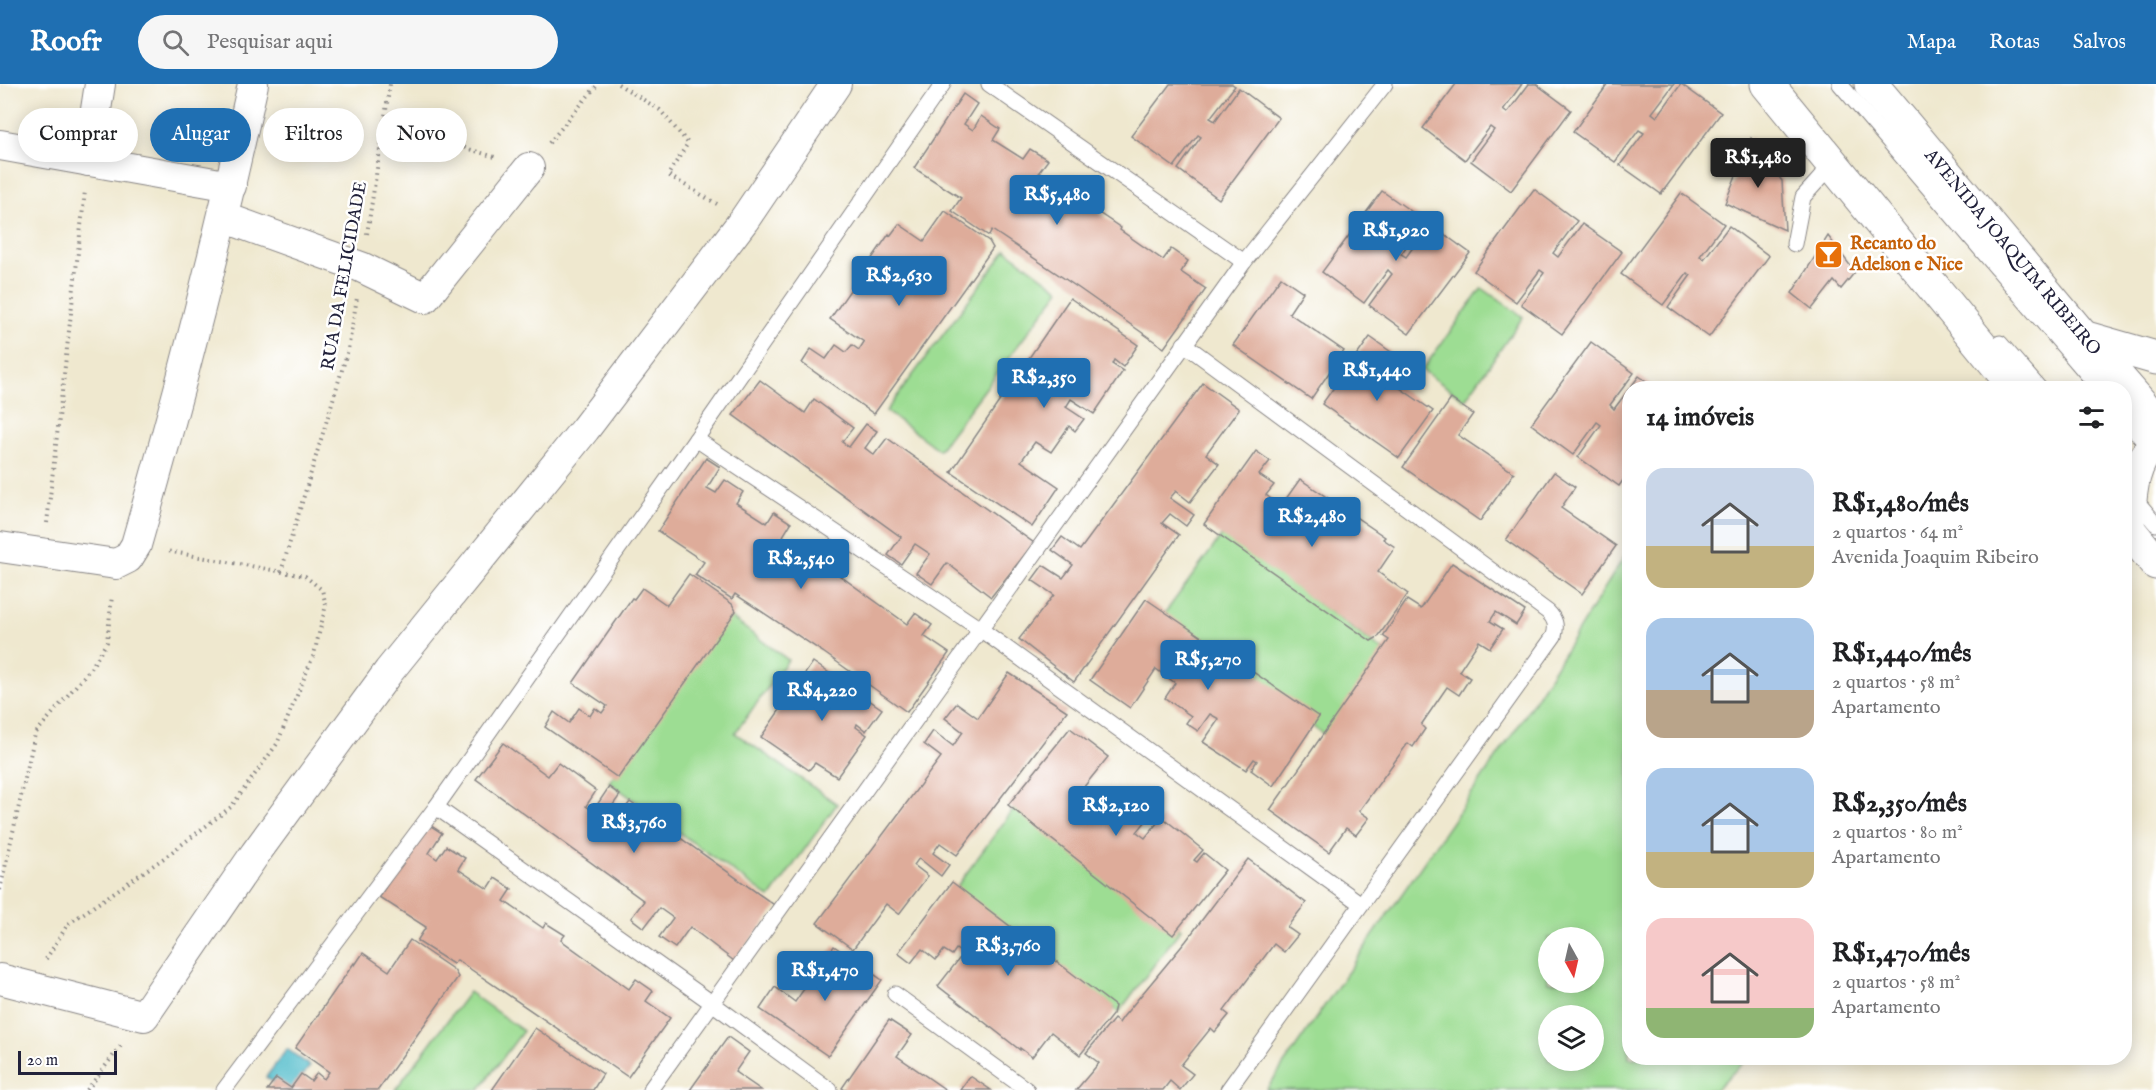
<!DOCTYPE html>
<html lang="pt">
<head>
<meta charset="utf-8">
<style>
	body { margin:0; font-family:"IM FELL English",serif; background:#f6f6f6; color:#202124; height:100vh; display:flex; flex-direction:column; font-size:22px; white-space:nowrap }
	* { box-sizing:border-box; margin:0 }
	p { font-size:20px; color:#757577 }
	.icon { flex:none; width:33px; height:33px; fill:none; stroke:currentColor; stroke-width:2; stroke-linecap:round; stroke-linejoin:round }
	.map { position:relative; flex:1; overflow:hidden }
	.side { position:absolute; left:1622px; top:297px; width:510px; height:684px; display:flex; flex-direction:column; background:#fff; border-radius:24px; box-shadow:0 3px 15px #0003 }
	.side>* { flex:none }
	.top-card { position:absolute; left:18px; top:24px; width:570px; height:54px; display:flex; gap:12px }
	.needle { width:39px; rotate:172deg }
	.fabs { position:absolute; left:1538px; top:843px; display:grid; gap:12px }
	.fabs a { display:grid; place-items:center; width:66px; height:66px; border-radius:50%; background:#fff; box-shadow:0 3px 15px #0003; font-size:30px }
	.scale { position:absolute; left:18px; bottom:15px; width:99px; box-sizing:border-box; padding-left:6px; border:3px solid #22223b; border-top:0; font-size:16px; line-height:21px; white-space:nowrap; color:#22223b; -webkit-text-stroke:4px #fff; paint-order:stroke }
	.price { position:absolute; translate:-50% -51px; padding:0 14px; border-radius:6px; background:#1f6fb2; color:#fff; font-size:20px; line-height:39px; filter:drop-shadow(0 2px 3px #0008) }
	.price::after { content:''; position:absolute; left:50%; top:36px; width:18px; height:14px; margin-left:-9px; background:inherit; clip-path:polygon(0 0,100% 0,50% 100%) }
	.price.active { background:#222; color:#fff }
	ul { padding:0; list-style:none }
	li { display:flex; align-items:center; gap:18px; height:150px; padding:0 24px }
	li span { display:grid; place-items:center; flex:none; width:168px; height:120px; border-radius:18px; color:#555 }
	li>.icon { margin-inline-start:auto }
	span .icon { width:72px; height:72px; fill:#fffc; stroke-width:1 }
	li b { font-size:26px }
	h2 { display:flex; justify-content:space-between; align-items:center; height:72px; padding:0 24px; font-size:26px }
	.chip { padding:0 21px; border-radius:27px; background:#fff; box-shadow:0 3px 15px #0003; font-size:21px; line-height:54px }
	.chip.active { background:#1f6fb2; color:#fff }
	header { display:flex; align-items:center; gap:36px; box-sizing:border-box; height:84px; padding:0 30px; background:#1f6fb2; color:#fff }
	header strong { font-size:28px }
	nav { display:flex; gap:33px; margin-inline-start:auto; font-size:21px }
	.search { width:420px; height:54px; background:#f6f6f6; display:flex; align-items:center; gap:15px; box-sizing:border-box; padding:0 21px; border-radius:33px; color:#757577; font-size:22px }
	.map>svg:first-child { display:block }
	.green { fill:#9ddd93; stroke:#608067; stroke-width:1.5; fill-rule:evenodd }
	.water { fill:#4fbbca; stroke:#386e82; stroke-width:1.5 }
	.building { fill:#deac9a }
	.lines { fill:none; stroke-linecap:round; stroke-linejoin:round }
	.lane-casing { stroke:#888585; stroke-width:17 }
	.street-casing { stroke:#888585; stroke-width:32 }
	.primary-casing { stroke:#888585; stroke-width:35 }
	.path { stroke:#888585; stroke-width:4; stroke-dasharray:1.5 4.5; stroke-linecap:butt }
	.lane { stroke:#fff; stroke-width:15 }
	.street { stroke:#fff; stroke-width:30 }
	.primary { stroke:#fff; stroke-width:33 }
	.labels { text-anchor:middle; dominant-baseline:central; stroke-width:5; stroke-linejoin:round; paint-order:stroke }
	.food-label { font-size:18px; font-weight:bold; fill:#c56008; stroke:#fff; text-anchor:start }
	.street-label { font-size:18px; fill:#22223b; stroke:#fff }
</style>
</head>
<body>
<header>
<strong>Roofr</strong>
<div class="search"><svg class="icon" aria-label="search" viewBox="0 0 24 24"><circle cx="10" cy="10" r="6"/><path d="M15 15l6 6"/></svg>Pesquisar aqui</div>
<nav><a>Mapa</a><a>Rotas</a><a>Salvos</a></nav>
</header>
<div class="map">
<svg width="2156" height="1006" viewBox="0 0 2156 1006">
	<rect width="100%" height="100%" fill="#fff"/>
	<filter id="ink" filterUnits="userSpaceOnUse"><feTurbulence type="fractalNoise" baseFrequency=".0167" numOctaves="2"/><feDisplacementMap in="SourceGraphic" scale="12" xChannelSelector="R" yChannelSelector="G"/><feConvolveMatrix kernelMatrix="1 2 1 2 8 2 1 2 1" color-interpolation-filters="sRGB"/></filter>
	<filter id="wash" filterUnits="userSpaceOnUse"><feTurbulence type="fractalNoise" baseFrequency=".008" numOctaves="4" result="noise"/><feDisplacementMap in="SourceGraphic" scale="24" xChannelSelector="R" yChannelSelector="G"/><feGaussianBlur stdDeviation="1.35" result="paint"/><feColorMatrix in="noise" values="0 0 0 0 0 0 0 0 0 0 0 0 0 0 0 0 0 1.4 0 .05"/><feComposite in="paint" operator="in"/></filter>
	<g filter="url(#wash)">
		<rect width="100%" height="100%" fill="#efe8cf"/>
		<g class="green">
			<polygon points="1006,166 1060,206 939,366 886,327"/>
			<polygon points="1482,204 1523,233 1465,316 1422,286"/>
			<polygon points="1223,450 1389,571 1327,653 1162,533"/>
			<path d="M1629,465V974H1748L1715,1006H1266L1521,638ZM1548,854H1593V898H1548ZM1548,932H1593V976H1548Z"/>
			<polygon points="730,533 788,576 735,649 837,720 770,814 609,698"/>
			<polygon points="1015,723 1181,845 1119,928 954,806"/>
			<polygon points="469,908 523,947 479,1006 395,1006"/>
		</g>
		<polygon class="water" points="287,965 310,982 292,1006 284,1006 266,993"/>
		<g id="blocks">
			<g class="building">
				<polygon points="1170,0 1232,0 1235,2 1210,34 1215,37 1239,4 1279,34 1219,115 1178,85 1201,53 1198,51 1174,83 1131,52"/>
				<polygon points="1456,0 1522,0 1503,26 1507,29 1529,0 1536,0 1571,26 1511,107 1471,77 1494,46 1490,43 1465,76 1423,44"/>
				<polygon points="1608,0 1674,0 1652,29 1657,33 1681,0 1721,29 1661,110 1620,81 1644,49 1639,46 1615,78 1573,48"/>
				<polygon points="963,10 977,20 964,40 973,46 981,32 1000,45 993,56 1023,75 1030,65 1048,76 1039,88 1078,114 1081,109 1099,122 1096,127 1121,144 1120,146 1163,176 1171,165 1188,177 1181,188 1206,205 1164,264 1080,205 992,146 989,152 952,127 961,114 914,84"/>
				<polygon points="1751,54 1782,97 1785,146 1725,119"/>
				<polygon points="1534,105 1577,137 1553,169 1558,173 1582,140 1622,168 1562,250 1521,220 1544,189 1540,186 1516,218 1474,187"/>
				<polygon points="1382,107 1425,137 1401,170 1406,173 1430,140 1470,169 1409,250 1369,221 1392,190 1388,186 1364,219 1322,188"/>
				<polygon points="1681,109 1724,140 1700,172 1704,175 1729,142 1769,172 1709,253 1668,223 1691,191 1687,189 1663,221 1621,190"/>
				<polygon points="945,127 989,157 993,164 874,330 802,279 811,265 826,275 836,261 846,268 852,261 859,266 864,258 830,235 889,150 890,152 899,140 924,157"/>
				<polygon points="1828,152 1855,188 1841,205 1834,197 1812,225 1792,209"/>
				<polygon points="1281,193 1303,208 1289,229 1344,267 1311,315 1233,261"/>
				<polygon points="1070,214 1138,261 1123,283 1114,276 1112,280 1123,287 1094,330 1071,315 1066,323 1084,335 1075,347 1069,342 1051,368 1035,358 1021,377 1059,403 1032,443 951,388"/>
				<polygon points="1370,253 1391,268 1377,288 1433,327 1399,374 1322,320"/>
				<polygon points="1591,258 1634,289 1610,321 1614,325 1629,305 1629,388 1619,402 1578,373 1601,341 1597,338 1573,371 1531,340"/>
				<polygon points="1639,292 1656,304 1630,304"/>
				<polygon points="760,296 805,329 814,315 853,344 842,358 849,363 866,340 877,347 865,364 874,371 887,354 1034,459 991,513 947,479 932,500 916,489 930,470 915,460 901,480 888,471 901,453 733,331"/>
				<polygon points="1203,299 1239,325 1206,370 1219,380 1190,418 1176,407 1170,414 1194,431 1186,442 1170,430 1162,439 1179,451 1074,598 1019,555 1054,511 1032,496 1043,481 1063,494 1073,481 1052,466 1062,453 1080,466"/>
				<polygon points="1451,315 1473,330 1458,351 1514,389 1480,437 1403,383"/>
				<polygon points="1256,367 1270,377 1259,391 1274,401 1266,411 1274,417 1268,424 1276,429 1300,395 1385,453 1383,455 1395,463 1378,488 1408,510 1378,553 1371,557 1204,440"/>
				<polygon points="706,374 720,383 707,404 716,409 725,396 743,408 736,419 767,439 774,428 791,439 783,452 821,478 824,473 843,485 839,491 907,540 915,529 932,541 924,552 949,569 907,628 823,568 735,510 732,515 695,491 704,478 658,447"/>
				<polygon points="1554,388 1575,403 1561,424 1616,462 1582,510 1506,456"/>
				<polygon points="1452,479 1525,527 1516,541 1496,528 1490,537 1503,545 1490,564 1479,557 1459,587 1470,594 1459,611 1447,603 1421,641 1425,645 1413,663 1408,659 1359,727 1369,734 1356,751 1346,744 1329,768 1270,726 1389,556 1383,552 1407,516 1421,525"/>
				<polygon points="689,490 732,520 736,527 618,694 545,643 554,628 569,639 579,624 590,632 595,624 602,629 607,622 573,599 632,514 634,515 642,504 667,521"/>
				<polygon points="1146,515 1319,633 1273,702 1251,686 1257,677 1254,675 1246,686 1203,658 1219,635 1210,630 1198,647 1186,639 1191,632 1165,614 1175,599 1156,585 1130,624 1090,596"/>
				<polygon points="813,578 882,625 866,647 857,640 856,643 867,651 837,693 815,679 809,686 761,653"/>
				<polygon points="1009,589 1067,627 957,771 940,759 933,769 949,781 941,792 919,774 914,781 928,792 899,830 886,820 853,865 817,839 941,673 924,660 933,647 953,662 963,648 945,634 957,619 978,634"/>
				<polygon points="1070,644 1108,673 1079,709 1097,725 1109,710 1134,729 1139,723 1151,731 1137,748 1145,754 1162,733 1203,766 1194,776 1197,778 1204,769 1225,786 1173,851 1008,721"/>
				<polygon points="503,659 548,692 558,679 596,707 586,722 593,727 609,703 620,711 608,728 617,735 630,718 777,823 734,877 690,843 675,864 659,853 673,834 659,824 644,844 631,834 644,817 476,695"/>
				<polygon points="428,740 442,749 429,769 437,775 446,762 465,774 458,785 488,805 495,794 512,805 504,817 543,844 546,839 565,851 561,856 629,905 636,895 653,907 646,917 670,934 628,993 463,880 457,876 453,880 417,857 426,843 379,813"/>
				<polygon points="1248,775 1306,819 1287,843 1298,851 1284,868 1274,860 1224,927 1229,931 1215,948 1211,944 1181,981 1193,990 1180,1006 1170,997 1163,1006 1076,1006 1099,979 1086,969 1114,935 1119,939 1123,933 1186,857"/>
				<polygon points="952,798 1115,922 1113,930 1080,971 1051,948 1032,973 1020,964 1020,966 938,902 963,870 956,865 952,871 944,866 936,876 922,865 911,879 898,869"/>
				<polygon points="410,856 454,886 458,893 378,1006 267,1006 276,994 291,1004 301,990 311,997 317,989 324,995 329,988 295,964 354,879 355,881 363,869 389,887"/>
				<polygon points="834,862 882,896 828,972 760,925 775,903 795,918"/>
				<polygon points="889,936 912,951 897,972 946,1006 845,1006 842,1004"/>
				<polygon points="535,944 603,990 593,1006 492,1006"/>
				<polygon points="728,953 749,968 735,988 761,1006 690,1006"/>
				<polygon points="970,992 991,1006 960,1006"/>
			</g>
		</g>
	</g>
	<g filter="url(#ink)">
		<use href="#blocks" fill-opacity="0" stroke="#888585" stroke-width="1.5"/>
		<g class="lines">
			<defs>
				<g id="lane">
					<polyline points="989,0 1244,178"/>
					<polyline points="1840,0 2099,304"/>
					<polyline points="1794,160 1803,113 1832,81"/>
					<polyline points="2000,259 2039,304"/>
					<path d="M1184,260L1548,528C1555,535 1557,541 1554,552L1228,1006"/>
					<polyline points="2124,334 2154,369"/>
					<polyline points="696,355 980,545 1361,820"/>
					<polyline points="2132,412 2156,440"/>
					<polyline points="436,723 712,919 830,1006"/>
					<polyline points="895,910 1027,1006"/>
					<polyline points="224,1006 436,723 696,355 943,0"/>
					<polyline points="650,1006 1244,178 1385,0"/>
				</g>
				<g id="street">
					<polyline points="0,61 231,102"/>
					<polyline points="88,77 100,0"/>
					<polyline points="223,133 361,183 425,214 529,84"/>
					<path d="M2129,446C2132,413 2130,383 2156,358"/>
					<path d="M0,463L116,480L128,474L136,461C180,308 219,155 253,0"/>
					<polyline points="0,895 144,932 255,770 389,587 585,345 744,136 836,0"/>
				</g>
				<g id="primary">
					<polyline points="1767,0 2016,304"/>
					<path id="s1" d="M1871,0L2083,253L2156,337"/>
					<polyline points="2083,253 2156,274"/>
					<polyline points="2124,440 2156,479"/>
				</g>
			</defs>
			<use href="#lane" class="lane-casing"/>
			<use href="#street" class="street-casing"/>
			<use href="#primary" class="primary-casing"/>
			<g class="path">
				<polyline points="618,0 660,26 688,59 668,91 717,120"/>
				<polyline points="384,39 498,74"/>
				<polyline points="549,59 598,0"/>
				<polyline points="367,150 390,0"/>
				<polyline points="47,439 85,107"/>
				<polyline points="281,488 348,266 357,214"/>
				<polyline points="0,806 35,650 91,584 107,558 112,512"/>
				<polyline points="46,875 68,840 164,774 231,723 277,660 314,570 326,521 322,506 305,492 167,467"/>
				<polyline points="87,1006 123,959"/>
			</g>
			<use href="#lane" class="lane"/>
			<use href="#street" class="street"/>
			<use href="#primary" class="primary"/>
		</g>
	</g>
	<defs>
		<symbol id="bar-square" viewBox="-11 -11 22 22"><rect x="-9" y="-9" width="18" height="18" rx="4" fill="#e8710a" stroke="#fff"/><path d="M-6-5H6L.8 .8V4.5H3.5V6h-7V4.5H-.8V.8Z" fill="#fff"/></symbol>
	</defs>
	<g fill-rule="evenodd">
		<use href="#bar-square" x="1812" y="154" width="33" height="33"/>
	</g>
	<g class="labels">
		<g class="food-label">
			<text x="1850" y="160">Recanto do<tspan x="1850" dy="21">Adelson e Nice</tspan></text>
		</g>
		<g class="street-label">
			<text stroke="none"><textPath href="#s1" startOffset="220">AVENIDA JOAQUIM RIBEIRO</textPath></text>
			<text transform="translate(345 192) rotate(-80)">RUA DA FELICIDADE</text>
		</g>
	</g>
</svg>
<div class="fabs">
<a><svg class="needle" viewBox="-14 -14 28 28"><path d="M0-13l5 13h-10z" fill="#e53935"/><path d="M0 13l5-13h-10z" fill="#757577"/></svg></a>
<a><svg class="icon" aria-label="layers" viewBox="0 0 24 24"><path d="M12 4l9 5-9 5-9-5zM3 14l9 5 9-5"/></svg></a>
</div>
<div class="scale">20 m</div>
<b class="price active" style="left:1758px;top:105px">R$1,480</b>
<b class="price" style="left:1057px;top:142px">R$5,480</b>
<b class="price" style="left:1396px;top:178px">R$1,920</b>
<b class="price" style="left:899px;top:223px">R$2,630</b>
<b class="price" style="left:1377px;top:318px">R$1,440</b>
<b class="price" style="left:1044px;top:325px">R$2,350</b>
<b class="price" style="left:1312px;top:464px">R$2,480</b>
<b class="price" style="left:801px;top:506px">R$2,540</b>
<b class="price" style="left:1208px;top:607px">R$5,270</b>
<b class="price" style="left:822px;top:638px">R$4,220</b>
<b class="price" style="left:1116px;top:753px">R$2,120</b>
<b class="price" style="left:634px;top:770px">R$3,760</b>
<b class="price" style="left:1008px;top:893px">R$3,760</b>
<b class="price" style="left:825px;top:918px">R$1,470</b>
<div class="top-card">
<a class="chip">Comprar</a>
<a class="chip active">Alugar</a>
<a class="chip">Filtros</a>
<a class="chip">Novo</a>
</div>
<section class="side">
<h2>14 imóveis<svg class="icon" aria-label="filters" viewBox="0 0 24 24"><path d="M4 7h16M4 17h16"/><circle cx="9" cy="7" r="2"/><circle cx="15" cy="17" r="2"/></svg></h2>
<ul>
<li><span style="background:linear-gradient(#c9d6e8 65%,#c2b280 0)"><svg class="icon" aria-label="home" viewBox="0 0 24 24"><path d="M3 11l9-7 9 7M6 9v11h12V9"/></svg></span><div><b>R$1,480/mês</b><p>2 quartos · 64 m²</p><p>Avenida Joaquim Ribeiro</p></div></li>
<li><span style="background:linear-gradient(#a9c7e8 60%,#b9a48a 0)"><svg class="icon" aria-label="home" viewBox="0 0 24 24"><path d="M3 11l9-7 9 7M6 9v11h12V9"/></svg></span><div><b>R$1,440/mês</b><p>2 quartos · 58 m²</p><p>Apartamento</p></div></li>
<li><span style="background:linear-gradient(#a9c7e8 70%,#c2b280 0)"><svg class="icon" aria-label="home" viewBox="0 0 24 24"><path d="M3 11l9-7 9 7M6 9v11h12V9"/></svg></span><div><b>R$2,350/mês</b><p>2 quartos · 80 m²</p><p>Apartamento</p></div></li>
<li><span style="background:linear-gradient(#f6c9c9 75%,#8fb573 0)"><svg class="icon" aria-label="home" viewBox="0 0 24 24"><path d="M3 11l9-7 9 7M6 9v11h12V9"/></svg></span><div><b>R$1,470/mês</b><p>2 quartos · 58 m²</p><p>Apartamento</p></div></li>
</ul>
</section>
</div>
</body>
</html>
